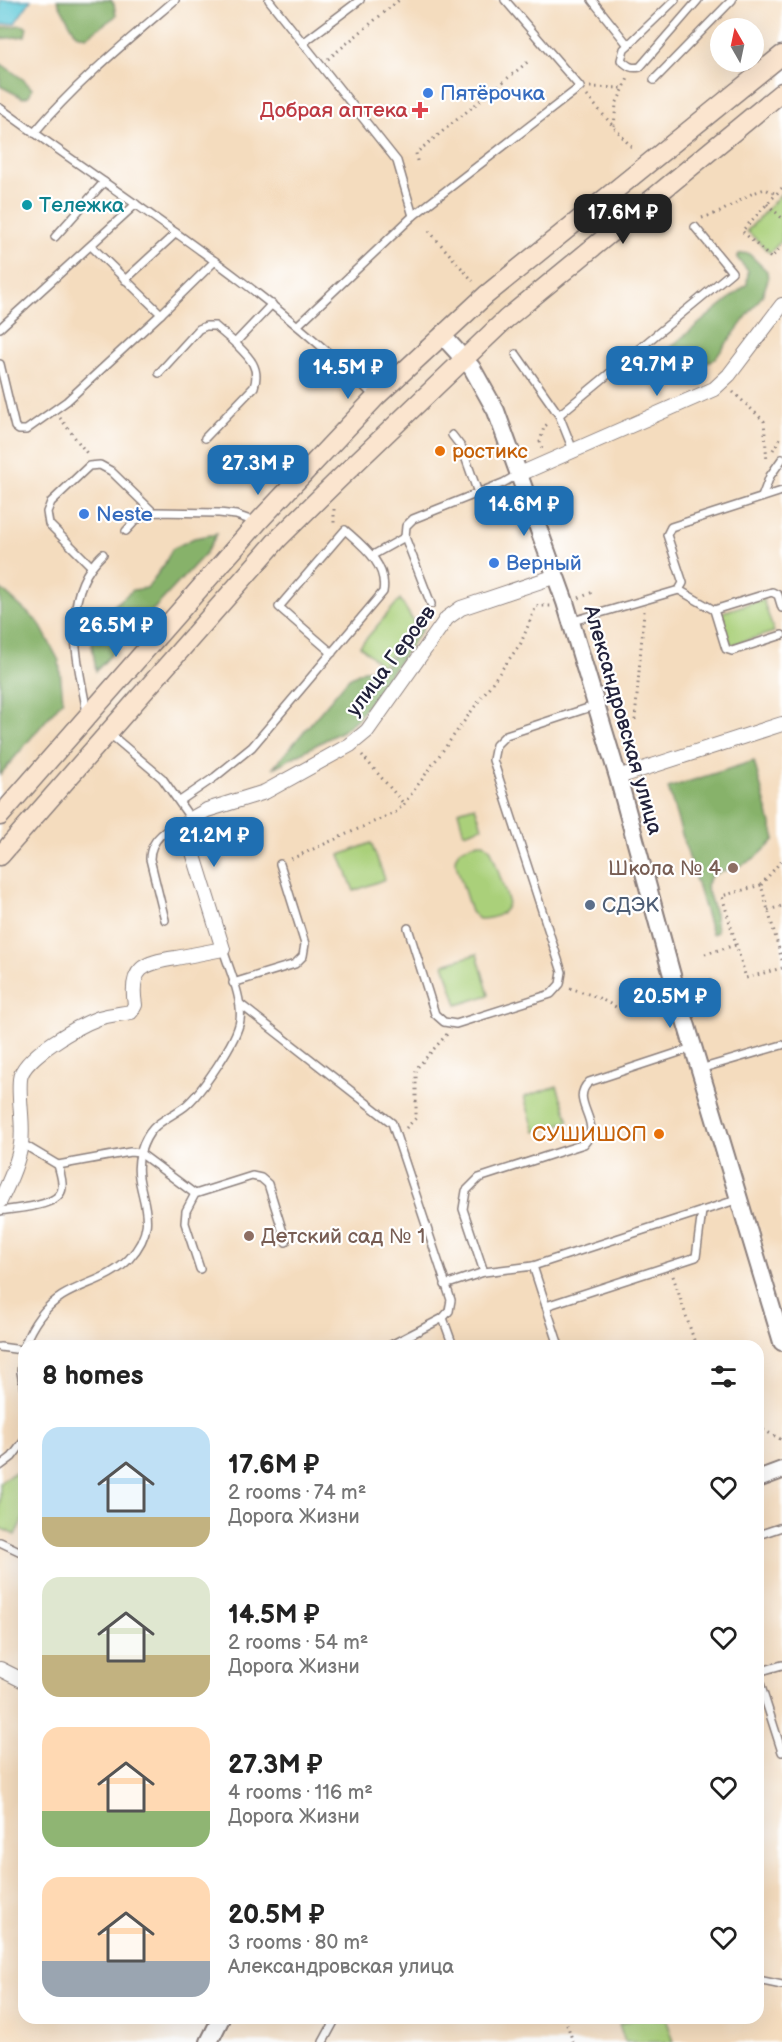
<!DOCTYPE html>
<html lang="en">
<head>
<meta charset="utf-8">
<style>
	body { margin:0; font-family:"Balsamiq Sans",sans-serif; background:#f6f6f6; color:#222; height:100vh; display:flex; flex-direction:column; font-size:22px; white-space:nowrap }
	* { box-sizing:border-box; margin:0 }
	p { font-size:20px; color:#767676 }
	.icon { flex:none; width:33px; height:33px; fill:none; stroke:currentColor; stroke-width:2; stroke-linecap:round; stroke-linejoin:round }
	.map { position:relative; flex:1; overflow:hidden }
	.details { position:absolute; left:18px; top:1340px; width:746px; height:684px; display:flex; flex-direction:column; background:#fff; border-radius:18px; box-shadow:0 6px 24px #0002 }
	.details>* { flex:none }
	.needle { width:39px; rotate:351deg }
	.fabs { position:absolute; left:710px; top:18px; display:grid; gap:12px }
	.fabs a { display:grid; place-items:center; width:54px; height:54px; border-radius:50%; background:#fff; box-shadow:0 6px 24px #0002; font-size:30px }
	.price { position:absolute; translate:-50% -51px; padding:0 14px; border-radius:12px; background:#1f6fb2; color:#fff; font-size:20px; line-height:39px; filter:drop-shadow(0 2px 3px #0008) }
	.price::after { content:''; position:absolute; left:50%; top:36px; width:18px; height:14px; margin-left:-9px; background:inherit; clip-path:polygon(0 0,100% 0,50% 100%) }
	.price.active { background:#222; color:#fff }
	ul { padding:0; list-style:none }
	li { display:flex; align-items:center; gap:18px; height:150px; padding:0 24px }
	li span { display:grid; place-items:center; flex:none; width:168px; height:120px; border-radius:18px; color:#555 }
	li>.icon { margin-inline-start:auto }
	span .icon { width:72px; height:72px; fill:#fffc; stroke-width:1 }
	li b { font-size:26px }
	h2 { display:flex; justify-content:space-between; align-items:center; height:72px; padding:0 24px; font-size:26px }
	.map>svg:first-child { display:block }
	.green { fill:#aad07a; stroke:#66795a; stroke-width:1.5 }
	.forest { fill:#87b26a; stroke:#546a52; stroke-width:1.5 }
	.water { fill:#5ec9d8; stroke:#40768a; stroke-width:1.5 }
	.lines { fill:none; stroke-linecap:round; stroke-linejoin:round }
	.service-casing { stroke:#8b7f7c; stroke-width:10 }
	.minor-casing { stroke:#8b7f7c; stroke-width:16 }
	.tertiary-casing { stroke:#8b7f7c; stroke-width:20 }
	.secondary-casing { stroke:#8b7f7c; stroke-width:21 }
	.path { stroke:#8b7f7c; stroke-width:3; stroke-dasharray:1.5 4.5; stroke-linecap:butt }
	.service { stroke:#fff; stroke-width:7 }
	.minor { stroke:#fff; stroke-width:14 }
	.tertiary { stroke:#fff; stroke-width:16 }
	.secondary { stroke:#fbe5cf; stroke-width:18 }
	.shop-dot { fill:#3f7fe0; stroke:#fff; stroke-width:2 }
	.health-dot { fill:#e0444e; stroke:#fff; stroke-width:2 }
	.culture-dot { fill:#0f9aa8; stroke:#fff; stroke-width:2 }
	.food-dot { fill:#e8710a; stroke:#fff; stroke-width:2 }
	.education-dot { fill:#8d6e63; stroke:#fff; stroke-width:2 }
	.service-dot { fill:#5c6f8a; stroke:#fff; stroke-width:2 }
	.labels { text-anchor:middle; dominant-baseline:central; stroke-width:4.5; stroke-linejoin:round; paint-order:stroke }
	.shop-label { font-size:21px; fill:#366cbe; stroke:#fff; text-anchor:start }
	.health-label { font-size:21px; fill:#be3a42; stroke:#fff; text-anchor:end }
	.culture-label { font-size:21px; fill:#0d838f; stroke:#fff; text-anchor:start }
	.food-label { font-size:21px; fill:#c56008; stroke:#fff; text-anchor:start }
	.street-label { font-size:21px; fill:#22223b; stroke:#fff }
	.education-label { font-size:21px; fill:#785e54; stroke:#fff; text-anchor:end }
	.service-label { font-size:21px; fill:#4e5e75; stroke:#fff; text-anchor:start }
</style>
</head>
<body>
<div class="map">
<svg width="782" height="2042" viewBox="0 0 782 2042">
	<rect width="100%" height="100%" fill="#fff"/>
	<filter id="ink" filterUnits="userSpaceOnUse"><feTurbulence type="fractalNoise" baseFrequency=".0167" numOctaves="2"/><feDisplacementMap in="SourceGraphic" scale="12" xChannelSelector="R" yChannelSelector="G"/><feConvolveMatrix kernelMatrix="1 2 1 2 8 2 1 2 1" color-interpolation-filters="sRGB"/></filter>
	<filter id="wash" filterUnits="userSpaceOnUse"><feTurbulence type="fractalNoise" baseFrequency=".008" numOctaves="4" result="noise"/><feDisplacementMap in="SourceGraphic" scale="24" xChannelSelector="R" yChannelSelector="G"/><feGaussianBlur stdDeviation="1.35" result="paint"/><feColorMatrix in="noise" values="0 0 0 0 0 0 0 0 0 0 0 0 0 0 0 0 0 1.4 0 .05"/><feComposite in="paint" operator="in"/></filter>
	<g filter="url(#wash)">
		<rect width="100%" height="100%" fill="#f4dcbe"/>
		<g class="green">
			<polygon points="782,193 782,240 770,253 747,231"/>
			<polygon points="400,599 415,624 382,666 360,646"/>
			<polygon points="763,599 774,632 731,645 720,613"/>
			<polygon points="475,806 482,827 464,833 458,811"/>
			<polygon points="371,843 385,879 354,891 340,855"/>
			<path d="M479,843H484L491,850L508,900C508,915 492,919 479,919L471,912L455,861C456,848 467,846 479,843Z"/>
			<polygon points="477,954 489,995 457,1005 444,964"/>
			<polygon points="557,1086 569,1121 535,1132 524,1097"/>
			<polygon points="17,1471 24,1475 24,1517 15,1535 0,1528 0,1482"/>
			<polygon points="638,2018 666,2018 674,2042 625,2042 619,2024"/>
		</g>
		<g class="forest">
			<polygon points="57,0 111,0 114,4 116,16 86,37 76,34"/>
			<polygon points="21,25 27,27 25,36 0,39 0,28"/>
			<polygon points="0,63 24,80 32,89 29,96 23,98 0,86"/>
			<path d="M748,253L767,271L768,280L762,296L715,359L661,383H654C648,374 649,368 656,359L747,284L748,271L737,258L739,254Z"/>
			<polygon points="217,534 205,554 96,671 92,645 94,622 133,590 147,588 164,565 172,549 194,538"/>
			<polygon points="0,588 39,623 59,661 63,700 0,775"/>
			<polygon points="422,622 424,624 422,630 358,718 342,731 273,768 349,678 364,670 383,669 416,626"/>
			<path d="M754,761L775,839C754,863 742,866 712,875L706,885L715,914L717,932L712,934L668,788Z"/>
		</g>
		<polygon class="water" points="0,0 31,0 15,23 0,25"/>
	</g>
	<g filter="url(#ink)">
		<g class="lines">
			<defs>
				<g id="service">
					<polyline points="269,0 303,43"/>
					<polyline points="360,0 303,43 397,161 413,216"/>
					<polyline points="592,0 628,45"/>
					<path d="M675,0L624,49L621,60C628,66 631,69 640,67L698,0"/>
					<polyline points="654,80 732,0"/>
					<path d="M0,108C127,201 263,284 375,397"/>
					<path d="M34,133C76,83 126,42 175,0"/>
					<polyline points="55,237 104,182"/>
					<polyline points="125,280 176,233"/>
					<polyline points="161,314 215,261"/>
					<polyline points="298,325 413,216 580,87 505,0"/>
					<polyline points="0,328 136,204"/>
					<polyline points="516,354 559,415 573,450"/>
					<polyline points="0,364 15,427 19,430 26,430 67,401 161,314 91,246"/>
					<polyline points="159,373 199,329 206,326 215,326 235,343"/>
					<polyline points="559,415 732,272 695,227"/>
					<polyline points="452,435 462,448 478,493"/>
					<path d="M205,438L254,387C261,367 248,356 235,343L272,304"/>
					<polyline points="762,497 770,476 782,459"/>
					<polyline points="126,531 136,520 153,512 219,513 236,515 256,522"/>
					<polyline points="373,555 405,537"/>
					<polyline points="90,565 49,524 47,512 51,502 89,466 100,465 111,471 153,512"/>
					<polyline points="679,590 714,610 726,649 732,651 782,635"/>
					<polyline points="431,604 405,537 406,526 413,519 503,483 517,475"/>
					<polyline points="714,610 772,592 778,595 782,608"/>
					<polyline points="573,621 679,590 683,583 667,535 671,527 782,491"/>
					<path d="M87,713C78,660 58,595 103,554"/>
					<path d="M110,734L162,778L191,819C172,825 150,837 150,859L165,920"/>
					<path d="M180,801L215,777L252,747L383,592C388,565 363,546 345,530L279,607L332,653"/>
					<polyline points="408,928 435,1014 444,1022 456,1024 551,994 560,984 562,972 493,760 496,745 506,735 597,705"/>
					<polyline points="233,983 295,964 303,956 305,944 280,864"/>
					<polyline points="240,1004 392,1123 451,1300 449,1311 443,1318 389,1346"/>
					<polyline points="700,1069 782,1045"/>
					<polyline points="58,1165 130,1152 140,1153 195,1194"/>
					<path d="M0,1211C16,1208 60,1207 62,1188C63,1181 60,1172 58,1165L21,1143"/>
					<polyline points="533,1266 559,1346"/>
					<polyline points="200,1269 185,1223 186,1211 195,1194 252,1176 261,1178 268,1184 286,1242"/>
					<path d="M484,1272L463,1209L466,1191L479,1178L584,1144C605,1122 568,1102 589,1082L692,1048"/>
					<polyline points="445,1285 484,1272 533,1266 739,1199"/>
					<polyline points="546,1306 696,1257 702,1211"/>
					<polyline points="443,1318 453,1346"/>
					<path d="M24,1346C32,1325 43,1308 62,1296C85,1282 110,1279 129,1259C168,1217 128,1190 141,1151C150,1123 163,1122 184,1107C200,1095 238,1039 240,1020C243,999 229,969 223,949"/>
					<polyline points="24,1346 21,1372 24,1390"/>
					<polyline points="0,1347 22,1350"/>
					<polyline points="0,1466 12,1457 24,1441"/>
					<polyline points="758,1535 782,1527"/>
					<polyline points="0,1542 21,1552 24,1546"/>
					<polyline points="758,1672 782,1665"/>
					<polyline points="758,1677 782,1752"/>
					<polyline points="758,1980 782,1985"/>
					<polyline points="323,2042 336,2018"/>
				</g>
				<g id="minor">
					<polyline points="520,474 714,389 729,375 782,305"/>
					<polyline points="618,777 782,724"/>
					<path d="M0,1201C9,1183 18,1163 21,1144C24,1123 18,1100 20,1079C22,1057 80,1025 99,1018C109,1015 120,1014 131,1012L135,1005C129,968 143,963 176,958C192,955 207,952 223,949L187,833L191,819L207,810L265,792L350,745L367,731L447,618L461,608L556,576"/>
					<polyline points="0,1669 24,1681"/>
				</g>
				<g id="tertiary">
					<polyline points="442,335 472,368 496,411 565,602 618,777 676,990 782,1342"/>
					<polyline points="758,1479 782,1470"/>
					<polyline points="209,2042 221,2018"/>
				</g>
				<g id="secondary">
					<polyline points="0,816 258,522 376,397 486,295 782,55"/>
					<polyline points="0,856 278,539 339,479 506,319 782,92"/>
				</g>
			</defs>
			<use href="#service" class="service-casing"/>
			<use href="#minor" class="minor-casing"/>
			<use href="#tertiary" class="tertiary-casing"/>
			<use href="#secondary" class="secondary-casing"/>
			<g class="path">
				<polyline points="328,59 399,0"/>
				<polyline points="590,87 624,88 628,78"/>
				<polyline points="587,96 633,149"/>
				<polyline points="614,126 616,104 624,88"/>
				<polyline points="417,161 416,153 530,60"/>
				<polyline points="782,188 742,231 771,258 782,246"/>
				<polyline points="767,204 782,218"/>
				<polyline points="702,218 720,212 753,193 765,189 776,194"/>
				<polyline points="429,231 473,281"/>
				<polyline points="733,392 764,421 767,462"/>
				<polyline points="60,418 89,456"/>
				<polyline points="542,448 540,442 544,427 550,422"/>
				<polyline points="773,450 782,435"/>
				<polyline points="334,509 334,526"/>
				<polyline points="579,598 593,592"/>
				<polyline points="635,720 644,611"/>
				<polyline points="362,755 404,804"/>
				<polyline points="291,859 396,812 404,804 521,643 536,606 551,606"/>
				<polyline points="761,885 782,860"/>
				<polyline points="768,910 782,906"/>
				<polyline points="705,954 736,945"/>
				<polyline points="782,960 761,885 722,896 746,978 782,968"/>
				<polyline points="692,986 712,980"/>
				<polyline points="570,988 597,997 616,1007 662,994"/>
				<polyline points="406,1128 416,1118 416,1069 448,1033"/>
				<polyline points="673,1276 696,1346"/>
				<polyline points="758,1427 782,1440"/>
				<polyline points="565,2018 573,2042"/>
			</g>
			<use href="#service" class="service"/>
			<use href="#minor" class="minor"/>
			<use href="#tertiary" class="tertiary"/>
			<use href="#secondary" class="secondary"/>
		</g>
	</g>
	<g class="shop-dot">
		<circle cx="428" cy="93" r="6"/>
		<circle cx="84" cy="514" r="6"/>
		<circle cx="494" cy="563" r="6"/>
	</g>
	<path class="health-dot" d="M417 101h6v6h6v6h-6v6h-6v-6h-6v-6h6z"/>
	<circle class="culture-dot" cx="27" cy="205" r="6"/>
	<g class="food-dot">
		<circle cx="440" cy="451" r="6"/>
		<circle cx="659" cy="1134" r="6"/>
	</g>
	<g class="education-dot">
		<circle cx="733" cy="868" r="6"/>
		<circle cx="249" cy="1236" r="6"/>
	</g>
	<circle class="service-dot" cx="590" cy="905" r="6"/>
	<g class="labels">
		<g class="shop-label">
			<text x="440" y="93">Пятёрочка</text>
			<text x="96" y="514">Neste</text>
			<text x="506" y="563">Верный</text>
		</g>
		<g class="health-label">
			<text x="408" y="110">Добрая аптека</text>
		</g>
		<g class="culture-label">
			<text x="39" y="205">Тележка</text>
		</g>
		<g class="food-label">
			<text x="452" y="451">ростикс</text>
			<text x="647" y="1134" text-anchor="end">СУШИШОП</text>
		</g>
		<g class="street-label">
			<text transform="translate(391 661) rotate(-53)">улица Героев</text>
			<text transform="translate(623 720) rotate(74)">Александровская улица</text>
		</g>
		<g class="education-label">
			<text x="721" y="868">Школа № 4</text>
			<text x="261" y="1236" text-anchor="start">Детский сад № 1</text>
		</g>
		<g class="service-label">
			<text x="602" y="905">СДЭК</text>
		</g>
	</g>
</svg>
<div class="fabs">
<a><svg class="needle" viewBox="-14 -14 28 28"><path d="M0-13l5 13h-10z" fill="#e53935"/><path d="M0 13l5-13h-10z" fill="#767676"/></svg></a>
</div>
<b class="price active" style="left:623px;top:245px">17.6M ₽</b>
<b class="price" style="left:657px;top:397px">29.7M ₽</b>
<b class="price" style="left:348px;top:400px">14.5M ₽</b>
<b class="price" style="left:258px;top:496px">27.3M ₽</b>
<b class="price" style="left:524px;top:537px">14.6M ₽</b>
<b class="price" style="left:116px;top:658px">26.5M ₽</b>
<b class="price" style="left:214px;top:868px">21.2M ₽</b>
<b class="price" style="left:670px;top:1029px">20.5M ₽</b>
<section class="details">
<h2>8 homes<svg class="icon" aria-label="filters" viewBox="0 0 24 24"><path d="M4 7h16M4 17h16"/><circle cx="9" cy="7" r="2"/><circle cx="15" cy="17" r="2"/></svg></h2>
<ul>
<li><span style="background:linear-gradient(#bfe0f5 75%,#c2b280 0)"><svg class="icon" aria-label="home" viewBox="0 0 24 24"><path d="M3 11l9-7 9 7M6 9v11h12V9"/></svg></span><div><b>17.6M ₽</b><p>2 rooms · 74 m²</p><p>Дорога Жизни</p></div><svg class="icon" aria-label="heart" viewBox="0 0 24 24"><path d="M12 20l-8-8c-3-5 5-10 8-4 3-6 11-1 8 4z"/></svg></li>
<li><span style="background:linear-gradient(#dfe7d0 65%,#c2b280 0)"><svg class="icon" aria-label="home" viewBox="0 0 24 24"><path d="M3 11l9-7 9 7M6 9v11h12V9"/></svg></span><div><b>14.5M ₽</b><p>2 rooms · 54 m²</p><p>Дорога Жизни</p></div><svg class="icon" aria-label="heart" viewBox="0 0 24 24"><path d="M12 20l-8-8c-3-5 5-10 8-4 3-6 11-1 8 4z"/></svg></li>
<li><span style="background:linear-gradient(#ffd9b3 70%,#8fb573 0)"><svg class="icon" aria-label="home" viewBox="0 0 24 24"><path d="M3 11l9-7 9 7M6 9v11h12V9"/></svg></span><div><b>27.3M ₽</b><p>4 rooms · 116 m²</p><p>Дорога Жизни</p></div><svg class="icon" aria-label="heart" viewBox="0 0 24 24"><path d="M12 20l-8-8c-3-5 5-10 8-4 3-6 11-1 8 4z"/></svg></li>
<li><span style="background:linear-gradient(#ffd9b3 70%,#9aa5b1 0)"><svg class="icon" aria-label="home" viewBox="0 0 24 24"><path d="M3 11l9-7 9 7M6 9v11h12V9"/></svg></span><div><b>20.5M ₽</b><p>3 rooms · 80 m²</p><p>Александровская улица</p></div><svg class="icon" aria-label="heart" viewBox="0 0 24 24"><path d="M12 20l-8-8c-3-5 5-10 8-4 3-6 11-1 8 4z"/></svg></li>
</ul>
</section>
</div>
</body>
</html>
